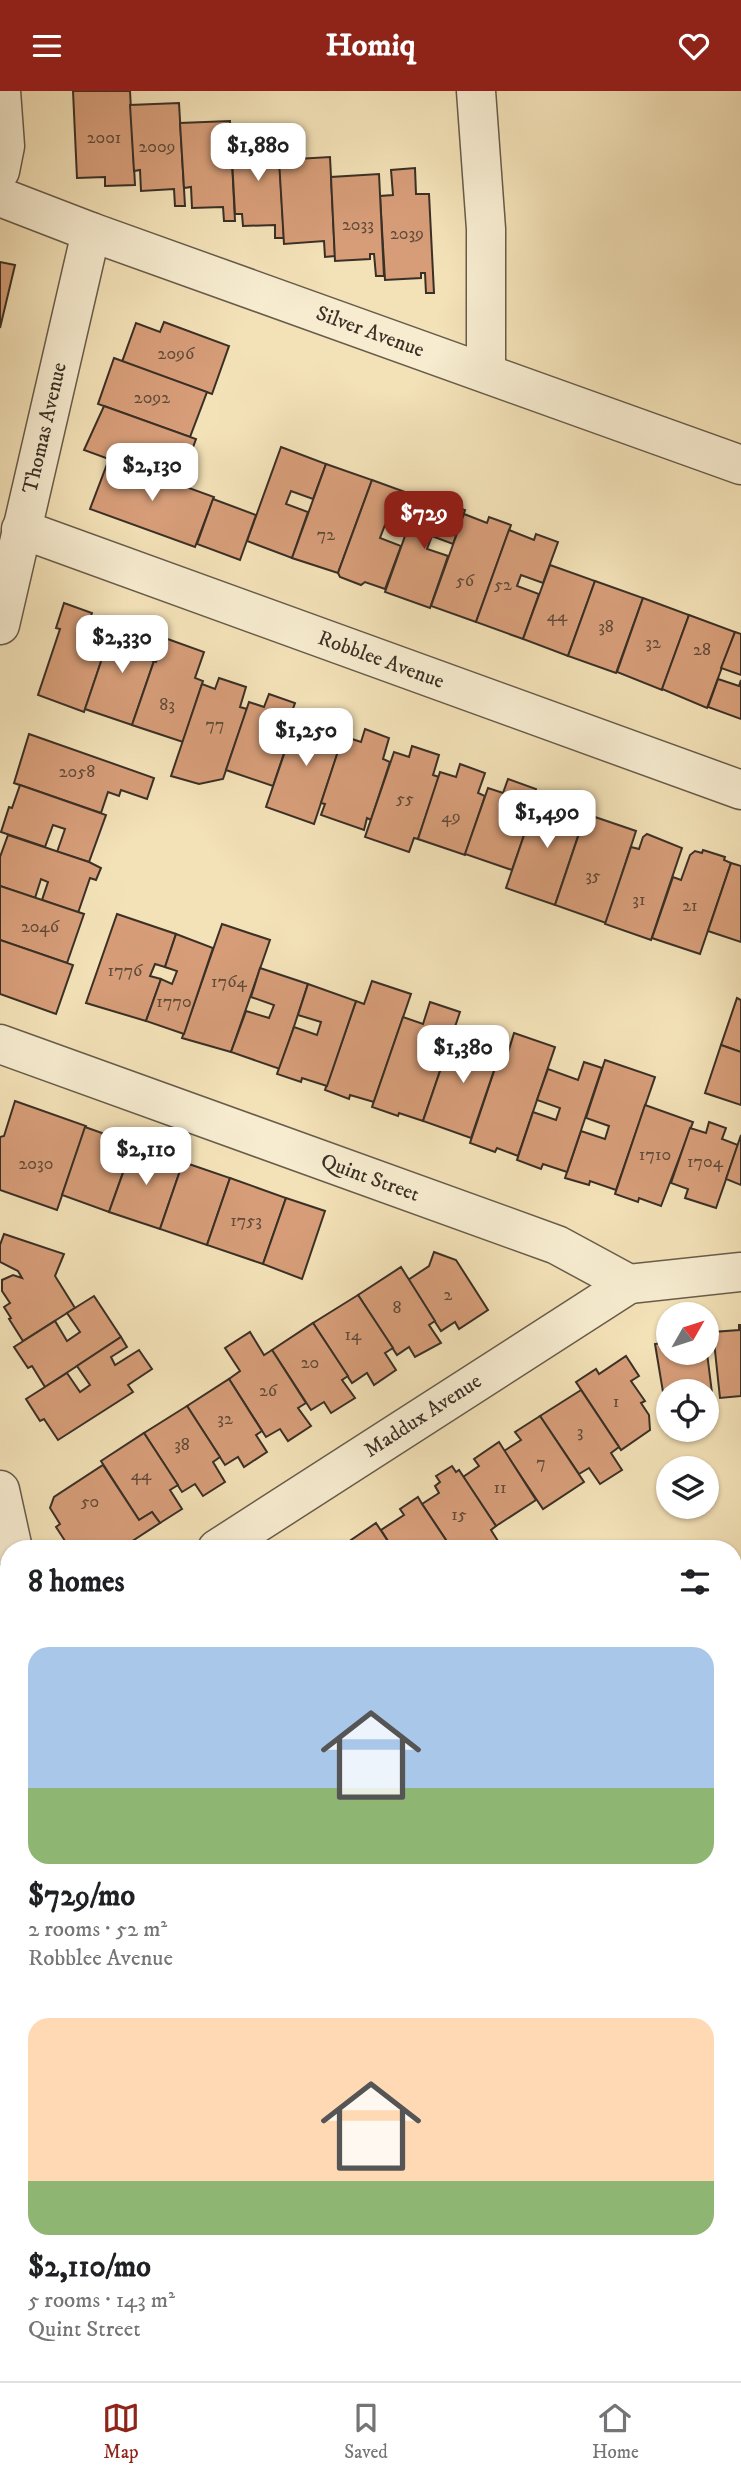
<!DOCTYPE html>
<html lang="en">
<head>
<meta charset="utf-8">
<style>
	body { margin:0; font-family:"IM FELL DW Pica",serif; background:#f2f2f2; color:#202124; height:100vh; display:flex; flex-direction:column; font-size:26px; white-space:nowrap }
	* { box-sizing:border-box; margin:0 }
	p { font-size:23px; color:#757577 }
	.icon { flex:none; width:38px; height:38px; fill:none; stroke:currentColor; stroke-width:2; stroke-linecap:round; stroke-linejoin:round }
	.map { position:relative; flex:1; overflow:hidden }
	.panel { position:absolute; left:0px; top:1449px; width:742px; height:842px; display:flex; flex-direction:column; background:#fff; border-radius:28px 28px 0 0; box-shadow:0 2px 5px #0004 }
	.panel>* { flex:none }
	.needle { width:46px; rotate:51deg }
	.tools { position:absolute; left:656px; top:1211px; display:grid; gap:14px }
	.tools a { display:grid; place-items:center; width:63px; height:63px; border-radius:50%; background:#fff; box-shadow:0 2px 5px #0004; font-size:35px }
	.price { position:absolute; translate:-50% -60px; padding:0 16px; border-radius:14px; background:#fff; color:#222; font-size:23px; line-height:46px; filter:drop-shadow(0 2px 4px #0008) }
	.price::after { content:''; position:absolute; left:50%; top:42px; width:21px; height:16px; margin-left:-10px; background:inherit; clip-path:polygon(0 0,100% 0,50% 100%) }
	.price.on { background:#8f2418; color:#fff }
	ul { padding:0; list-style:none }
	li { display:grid; align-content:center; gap:14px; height:371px; padding:0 28px }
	li span { display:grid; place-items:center; height:217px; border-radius:21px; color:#555 }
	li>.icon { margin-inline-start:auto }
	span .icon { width:126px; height:126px; fill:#fffc; stroke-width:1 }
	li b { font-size:30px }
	h2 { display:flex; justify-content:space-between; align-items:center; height:84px; padding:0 28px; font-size:30px }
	header { display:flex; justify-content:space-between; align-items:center; height:91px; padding:0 28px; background:#8f2418; color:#fff; font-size:32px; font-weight:700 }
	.tab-bar { display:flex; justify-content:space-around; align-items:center; height:98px; border-top:2px solid #e0e0e0; background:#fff; font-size:19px; color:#757577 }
	.tab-bar a { display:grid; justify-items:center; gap:4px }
	.tab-bar .on { color:#8f2418 }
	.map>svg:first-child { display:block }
	.building { fill:#d69d78; stroke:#3a3026; stroke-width:2 }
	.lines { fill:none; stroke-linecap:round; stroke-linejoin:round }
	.minor-casing { stroke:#685c4a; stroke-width:41 }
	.minor { stroke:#f7ecd0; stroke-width:38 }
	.labels { text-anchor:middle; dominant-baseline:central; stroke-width:6; stroke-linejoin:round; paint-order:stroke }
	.number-label { font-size:18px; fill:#614b3a }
	.street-label { font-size:21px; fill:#3a3026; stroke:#f7ecd0 }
</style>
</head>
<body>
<header><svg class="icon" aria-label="menu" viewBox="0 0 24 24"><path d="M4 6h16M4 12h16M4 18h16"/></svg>Homiq<svg class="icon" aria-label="heart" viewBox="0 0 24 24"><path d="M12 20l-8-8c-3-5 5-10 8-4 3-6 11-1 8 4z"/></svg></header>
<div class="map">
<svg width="741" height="2290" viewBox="0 0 741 2290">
	<rect width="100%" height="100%" fill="#f3e1b7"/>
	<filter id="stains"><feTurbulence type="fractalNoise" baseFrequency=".00286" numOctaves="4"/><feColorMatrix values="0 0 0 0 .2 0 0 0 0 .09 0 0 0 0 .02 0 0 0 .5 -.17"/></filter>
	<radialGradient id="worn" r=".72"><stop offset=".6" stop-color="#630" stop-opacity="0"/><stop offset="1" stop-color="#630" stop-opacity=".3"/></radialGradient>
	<g class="building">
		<polygon points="73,0 130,0 135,94 105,95 105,86 77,87"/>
		<polygon points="179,12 185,115 175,115 174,98 141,100 140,79 134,80 130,14"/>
		<polygon points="230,30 235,130 224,130 223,116 192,117 191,96 184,97 180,32"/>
		<polygon points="278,48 284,147 275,147 275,134 243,135 242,123 235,123 231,50"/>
		<polygon points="330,66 335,165 325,166 324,150 284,153 279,69"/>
		<polygon points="415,77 416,103 429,103 434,202 426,202 425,182 421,182 421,187 385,189 380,105 393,104 391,79"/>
		<polygon points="379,83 384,185 376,185 374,163 370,163 370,168 335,170 331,86"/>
		<polygon points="0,171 15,174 0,237"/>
		<polygon points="164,231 229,255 212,303 122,271 136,232 160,241"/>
		<polygon points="114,267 207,301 190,346 98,313"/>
		<polygon points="104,315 196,348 179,394 147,382 154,362 143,358 136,378 84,359"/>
		<polygon points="281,356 326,373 313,408 291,400 286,413 308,421 292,467 247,450"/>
		<polygon points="109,368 214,406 195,456 90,418"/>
		<polygon points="326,373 372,389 338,482 292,467"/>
		<polygon points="372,389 419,406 406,441 385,434 380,447 401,455 385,498 365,491 361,494 340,486 338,482"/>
		<polygon points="420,403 465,419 453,453 432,445 427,458 448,465 430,517 385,501"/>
		<polygon points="213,408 256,424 240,469 197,453"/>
		<polygon points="464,423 487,432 489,426 511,434 476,531 431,515"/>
		<polygon points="509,439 534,449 536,443 558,451 543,492 521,484 517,495 539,503 523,548 476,531"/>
		<polygon points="550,474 595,490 568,565 523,548"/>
		<polygon points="595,490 643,507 616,582 568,565"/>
		<polygon points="643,507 689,524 662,599 617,581"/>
		<polygon points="64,512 92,522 90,527 113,535 84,621 38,604 60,538 56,537"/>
		<polygon points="689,524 735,541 707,617 662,598"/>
		<polygon points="114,532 155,546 148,568 154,570 132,634 85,618"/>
		<polygon points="735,541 741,543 741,584 721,577"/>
		<polygon points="162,546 204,561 195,587 203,590 202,593 183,651 132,634 154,570 156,571 158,567 155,566"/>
		<polygon points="219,587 246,596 240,616 247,618 223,688 199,693 171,685 202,593 215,598"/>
		<polygon points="718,588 739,595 741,589 741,628 708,616"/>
		<polygon points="269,603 295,612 287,634 293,636 273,695 226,679 249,611 264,616"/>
		<polygon points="317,620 343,629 335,651 341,652 314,733 266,716 296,628 313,634"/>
		<polygon points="365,638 389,647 383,668 390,671 371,729 367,727 364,739 321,724 325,713 321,712 343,645 361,651"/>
		<polygon points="29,643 154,687 147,708 121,699 119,705 108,701 101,722 14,692"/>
		<polygon points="412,655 439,664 433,684 439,686 418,748 414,747 409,761 365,746 394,661 409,666"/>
		<polygon points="460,673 485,682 478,702 485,705 465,764 418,748 440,681 456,686"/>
		<polygon points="508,688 536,698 529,719 532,721 512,779 465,763 488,697 503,702"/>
		<polygon points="20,694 106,724 89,771 57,761 65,738 53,734 45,756 1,741 9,716 12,717"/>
		<polygon points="555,705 583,715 582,718 586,721 555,814 506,797 535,712 545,716 548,706 554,708"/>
		<polygon points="595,726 636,740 606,832 555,814 583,731 592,733"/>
		<polygon points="647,743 682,757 651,849 605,833 631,756 639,758 643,746"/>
		<polygon points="8,744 89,771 101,777 96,789 90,787 78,822 42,809 48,791 41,788 35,807 0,795 0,766"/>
		<polygon points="703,759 725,766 724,769 731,772 700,863 652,847 673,786 681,789 690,764 695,760 702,762"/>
		<polygon points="731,772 741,775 741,851 708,840"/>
		<polygon points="0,795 84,823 67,872 0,849"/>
		<polygon points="117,823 176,843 165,876 155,873 150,885 161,888 146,930 86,912"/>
		<polygon points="222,833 270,849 231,961 182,947"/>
		<polygon points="176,843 213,857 184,943 146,930 161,888 172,893 177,880 165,876"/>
		<polygon points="0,849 73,874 56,923 0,903"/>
		<polygon points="260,877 308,893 280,978 231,961 246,920 269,927 274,914 251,906"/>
		<polygon points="372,890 411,903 374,1011 350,1004 349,1008 325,999 356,910 364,913"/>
		<polygon points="308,893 356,910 327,995 302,987 301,991 277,983 294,936 317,944 321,931 298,924"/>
		<polygon points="737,907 741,909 741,961 721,954"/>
		<polygon points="430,911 460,921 423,1030 399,1022 398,1025 372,1016 403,926 423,933"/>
		<polygon points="514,942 555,956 518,1065 497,1057 495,1061 470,1052 500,962 507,965"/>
		<polygon points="452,945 484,956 487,945 504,950 471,1047 423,1030"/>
		<polygon points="721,954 741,961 741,1014 705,1002"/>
		<polygon points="605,969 655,986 616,1099 590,1090 589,1094 565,1087 581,1040 605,1048 609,1035 586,1027"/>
		<polygon points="584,971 602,977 567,1081 543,1073 541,1078 517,1069 533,1021 556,1029 560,1017 537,1009 548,978 578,989"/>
		<polygon points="15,1010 86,1035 57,1119 0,1099 0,1046 4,1045"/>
		<polygon points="645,1014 693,1031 661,1115 639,1107 638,1111 615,1103"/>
		<polygon points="709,1031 726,1037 722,1048 738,1054 716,1117 685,1107 688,1098 671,1092 690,1037 706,1042"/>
		<polygon points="85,1036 133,1053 109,1121 62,1104"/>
		<polygon points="741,1044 741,1094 726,1088"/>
		<polygon points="133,1054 183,1071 160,1138 109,1121"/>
		<polygon points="183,1071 230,1087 207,1154 160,1138"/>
		<polygon points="230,1087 286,1107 263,1173 207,1154"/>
		<polygon points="286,1107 325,1120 302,1188 263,1173"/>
		<polygon points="4,1143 64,1163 55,1185 75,1217 23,1250 9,1228 11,1227 4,1216 10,1212 2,1200 2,1189 13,1184 22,1187 18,1180 0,1171 0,1154"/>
		<polygon points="434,1161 456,1169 488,1219 459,1238 455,1231 441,1240 408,1189 429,1175"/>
		<polygon points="401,1176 435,1230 429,1234 441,1252 415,1266 409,1256 397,1264 358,1204"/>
		<polygon points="358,1204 393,1257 385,1262 396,1279 374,1294 367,1282 352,1292 313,1232"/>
		<polygon points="94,1205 121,1246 45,1296 32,1275 28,1277 14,1256 55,1230 67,1250 80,1241 67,1222"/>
		<polygon points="313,1232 348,1285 342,1289 355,1307 331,1322 324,1311 311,1319 272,1259"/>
		<polygon points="739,1234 741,1234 741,1305 720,1307 713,1241 739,1239"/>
		<polygon points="250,1241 264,1264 272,1259 306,1312 298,1317 311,1335 288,1350 280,1338 266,1346 229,1288 240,1280 225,1257"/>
		<polygon points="121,1246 127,1256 111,1266 115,1274 139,1259 152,1278 128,1294 133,1301 58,1349 44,1328 40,1330 26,1308 67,1282 80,1301 90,1294 77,1275"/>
		<polygon points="668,1251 668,1262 707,1262 714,1318 707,1319 707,1300 668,1300 668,1325 667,1325 655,1253"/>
		<polygon points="626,1265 639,1285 631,1290 645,1310 641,1312 649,1324 650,1339 621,1359 576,1291 596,1278 599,1283"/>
		<polygon points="229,1288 262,1340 256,1344 267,1361 244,1376 238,1366 225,1374 187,1315"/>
		<polygon points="581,1299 619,1356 611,1362 622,1379 600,1393 589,1377 579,1383 540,1325"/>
		<polygon points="187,1315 220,1366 213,1371 225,1391 203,1405 195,1393 182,1401 144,1342"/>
		<polygon points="540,1325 584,1391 543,1418 504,1360 521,1349 515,1341"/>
		<polygon points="144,1342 178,1394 170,1399 182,1418 160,1432 152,1421 139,1429 101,1370"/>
		<polygon points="499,1351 536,1409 496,1435 463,1386 479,1375 474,1368"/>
		<polygon points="103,1374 139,1429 152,1421 160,1432 120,1458 67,1458 69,1456 56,1436 60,1433 50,1417 54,1406"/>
		<polygon points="452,1375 456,1381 459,1379 496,1435 491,1439 503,1458 452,1458 422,1413 439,1402 435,1395 440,1391 436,1385"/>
		<polygon points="418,1406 422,1413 452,1458 393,1458 381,1439 404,1424 400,1418"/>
		<polygon points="376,1432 393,1458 354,1458 356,1456 351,1449"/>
		<polygon points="4,1670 9,1678 9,1783 0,1767 0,1672"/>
		<polygon points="0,1767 9,1783 9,1792 0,1797"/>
		<polygon points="733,1843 741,1843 741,1927 736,1927"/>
		<polygon points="0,1976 9,1991 9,2068 0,2052"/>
		<polygon points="0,2052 9,2068 9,2072 0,2076"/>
		<polygon points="9,2174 9,2240 0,2224 0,2179"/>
		<polygon points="0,2224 9,2240 9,2280 0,2285"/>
		<polygon points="442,2282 545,2282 530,2290 447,2290"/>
		<polygon points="545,2282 565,2282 549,2290"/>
	</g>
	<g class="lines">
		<defs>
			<g id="minor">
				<polyline points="476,0 486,138 486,282"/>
				<polyline points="0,80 5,55 1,0"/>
				<polyline points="0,106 91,141 741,374"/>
				<polyline points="21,438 741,699"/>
				<polyline points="0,534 91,141"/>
				<polyline points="0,953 557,1154 629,1193 741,1181"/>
				<polyline points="0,1399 13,1458"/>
				<polyline points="217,1458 629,1193"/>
				<polyline points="0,1593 9,1588"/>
				<polyline points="733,1796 741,1794"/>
				<polyline points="0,2126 9,2121"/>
			</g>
		</defs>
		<use href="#minor" class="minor-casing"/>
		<use href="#minor" class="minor"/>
	</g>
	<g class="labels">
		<g class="number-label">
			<text x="104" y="47">2001</text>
			<text x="157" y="56">2009</text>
			<text x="358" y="134">2033</text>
			<text x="407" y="143">2039</text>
			<text x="176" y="263">2096</text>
			<text x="152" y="307">2092</text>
			<text x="326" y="444">72</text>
			<text x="465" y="490">56</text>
			<text x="503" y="494">52</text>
			<text x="557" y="525">44</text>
			<text x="606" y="536">38</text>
			<text x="653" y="552">32</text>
			<text x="702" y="559">28</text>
			<text x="167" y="614">83</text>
			<text x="215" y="634">77</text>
			<text x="77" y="681">2058</text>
			<text x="405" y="708">55</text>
			<text x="451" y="726">49</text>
			<text x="593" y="785">35</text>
			<text x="639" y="809">31</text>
			<text x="690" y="815">21</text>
			<text x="40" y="836">2046</text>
			<text x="125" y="880">1776</text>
			<text x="229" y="891">1764</text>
			<text x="174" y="911">1770</text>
			<text x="655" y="1064">1710</text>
			<text x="705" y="1071">1704</text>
			<text x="36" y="1073">2030</text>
			<text x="246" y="1130">1753</text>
			<text x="448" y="1204">2</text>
			<text x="397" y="1217">8</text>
			<text x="353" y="1244">14</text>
			<text x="310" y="1272">20</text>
			<text x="268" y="1300">26</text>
			<text x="616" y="1311">1</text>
			<text x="225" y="1328">32</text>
			<text x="580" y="1341">3</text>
			<text x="182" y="1354">38</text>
			<text x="541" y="1372">7</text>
			<text x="141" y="1384">44</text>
			<text x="500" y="1397">11</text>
			<text x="90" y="1411">50</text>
			<text x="459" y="1424">15</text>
		</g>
		<g class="street-label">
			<text transform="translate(370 241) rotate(20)">Silver Avenue</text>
			<text transform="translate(45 337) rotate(-77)">Thomas Avenue</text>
			<text transform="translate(381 569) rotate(20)">Robblee Avenue</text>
			<text transform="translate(370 1087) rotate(20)">Quint Street</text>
			<text transform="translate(423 1325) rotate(-33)">Maddux Avenue</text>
		</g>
	</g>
	<rect width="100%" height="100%" filter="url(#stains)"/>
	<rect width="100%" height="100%" fill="url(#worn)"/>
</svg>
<div class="tools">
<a><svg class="needle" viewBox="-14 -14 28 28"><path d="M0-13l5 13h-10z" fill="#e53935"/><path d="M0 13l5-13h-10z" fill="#757577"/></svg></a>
<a><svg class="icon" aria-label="locate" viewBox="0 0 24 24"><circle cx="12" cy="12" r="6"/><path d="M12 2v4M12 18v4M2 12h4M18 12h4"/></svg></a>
<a><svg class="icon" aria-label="layers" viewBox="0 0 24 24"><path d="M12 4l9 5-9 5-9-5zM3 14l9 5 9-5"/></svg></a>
</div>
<b class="price" style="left:258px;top:92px">$1,880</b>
<b class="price" style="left:152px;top:412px">$2,130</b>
<b class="price on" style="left:424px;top:460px">$729</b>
<b class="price" style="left:122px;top:584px">$2,330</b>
<b class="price" style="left:306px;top:677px">$1,250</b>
<b class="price" style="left:547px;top:759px">$1,490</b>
<b class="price" style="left:463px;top:994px">$1,380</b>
<b class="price" style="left:146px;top:1096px">$2,110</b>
<section class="panel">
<h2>8 homes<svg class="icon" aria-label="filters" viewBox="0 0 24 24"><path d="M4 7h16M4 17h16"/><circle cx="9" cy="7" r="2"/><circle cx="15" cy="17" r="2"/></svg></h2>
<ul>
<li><span style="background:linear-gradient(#a9c7e8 65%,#8fb573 0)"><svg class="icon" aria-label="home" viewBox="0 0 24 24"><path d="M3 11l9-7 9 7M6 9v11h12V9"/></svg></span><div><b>$729/mo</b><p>2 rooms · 52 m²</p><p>Robblee Avenue</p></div></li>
<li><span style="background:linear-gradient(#ffd9b3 75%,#8fb573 0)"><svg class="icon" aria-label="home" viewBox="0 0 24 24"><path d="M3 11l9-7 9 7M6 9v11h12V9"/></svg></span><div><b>$2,110/mo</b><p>5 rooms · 143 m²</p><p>Quint Street</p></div></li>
</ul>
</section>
</div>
<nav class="tab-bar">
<a class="on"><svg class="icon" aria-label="map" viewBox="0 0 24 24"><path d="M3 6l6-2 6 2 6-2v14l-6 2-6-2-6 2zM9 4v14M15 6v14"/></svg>Map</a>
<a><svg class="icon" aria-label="saved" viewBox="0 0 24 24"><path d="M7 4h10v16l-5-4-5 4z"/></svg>Saved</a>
<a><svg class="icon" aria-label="home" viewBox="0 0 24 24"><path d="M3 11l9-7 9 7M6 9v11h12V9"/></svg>Home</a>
</nav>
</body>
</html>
